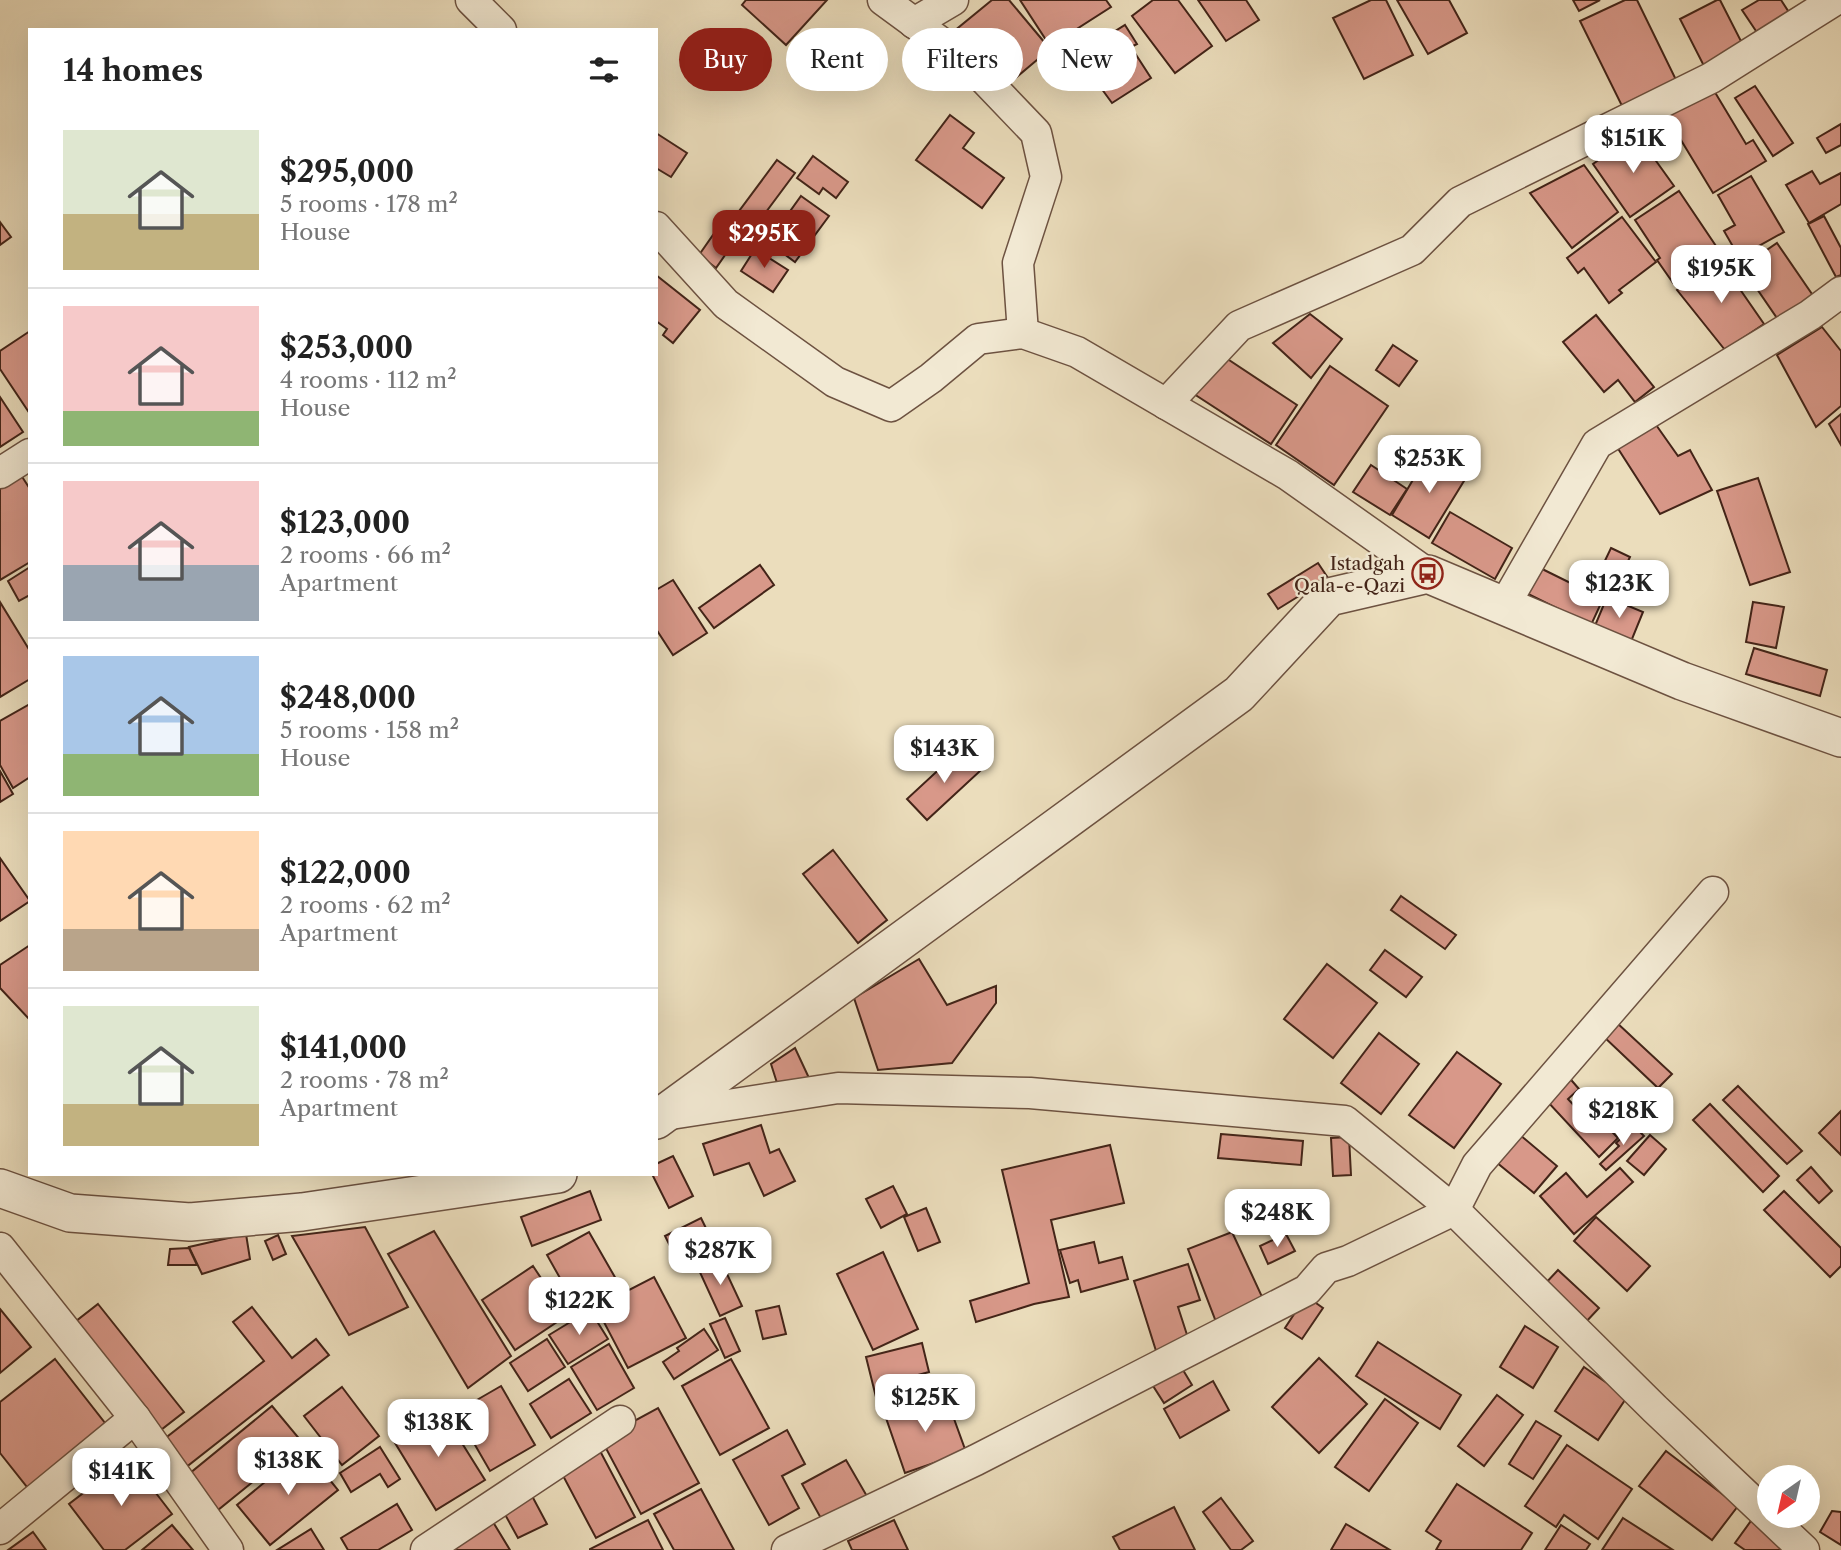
<!DOCTYPE html>
<html lang="en">
<head>
<meta charset="utf-8">
<style>
	body { margin:0; font-family:"Libre Caslon Text",serif; background:#f6f6f6; color:#222; height:100vh; display:flex; flex-direction:column; font-size:26px; white-space:nowrap }
	* { box-sizing:border-box; margin:0 }
	p { font-size:23px; color:#767676 }
	.icon { flex:none; width:38px; height:38px; fill:none; stroke:currentColor; stroke-width:2; stroke-linecap:round; stroke-linejoin:round }
	.map { position:relative; flex:1; overflow:hidden }
	.side { position:absolute; left:28px; top:28px; width:630px; height:1148px; display:flex; flex-direction:column; background:#fff; border-radius:0px; box-shadow:0 7px 28px #0002 }
	.side>* { flex:none }
	.banner { position:absolute; left:679px; top:28px; width:665px; height:63px; display:flex; gap:14px }
	.needle { width:46px; rotate:214deg }
	.fabs { position:absolute; left:1757px; top:1465px; display:grid; gap:14px }
	.fabs a { display:grid; place-items:center; width:63px; height:63px; border-radius:50%; background:#fff; box-shadow:0 7px 28px #0002; font-size:35px }
	.price { position:absolute; translate:-50% -60px; padding:0 16px; border-radius:14px; background:#fff; color:#222; font-size:23px; line-height:46px; filter:drop-shadow(0 2px 4px #0008) }
	.price::after { content:''; position:absolute; left:50%; top:42px; width:21px; height:16px; margin-left:-10px; background:inherit; clip-path:polygon(0 0,100% 0,50% 100%) }
	.price.on { background:#8f2418; color:#fff }
	ul { padding:0; list-style:none }
	li { display:flex; align-items:center; gap:21px; height:175px; padding:0 35px }
	li+li { border-top:2px solid #e0e0e0 }
	li span { display:grid; place-items:center; flex:none; width:196px; height:140px; border-radius:0px; color:#555 }
	li>.icon { margin-inline-start:auto }
	span .icon { width:84px; height:84px; fill:#fffc; stroke-width:1 }
	li b { font-size:30px }
	h2 { display:flex; justify-content:space-between; align-items:center; height:84px; padding:0 35px; font-size:30px }
	.tag { padding:0 24px; border-radius:32px; background:#fff; box-shadow:0 7px 28px #0002; font-size:24px; line-height:63px }
	.tag.on { background:#8f2418; color:#fff }
	.map>svg:first-child { display:block }
	.building { fill:#d89889; stroke:#432418; stroke-width:2 }
	.lines { fill:none; stroke-linecap:round; stroke-linejoin:round }
	.minor-casing { stroke:#6d5241; stroke-width:33 }
	.tertiary-casing { stroke:#6d5241; stroke-width:40 }
	.minor { stroke:#f2e9d3; stroke-width:30 }
	.tertiary { stroke:#f2e9d3; stroke-width:37 }
	.labels { text-anchor:middle; dominant-baseline:central; stroke-width:5; stroke-linejoin:round; paint-order:stroke }
	.poi-label { font-size:19px; fill:#432418; stroke:#f2e9d3; text-anchor:end }
</style>
</head>
<body>
<div class="map">
<svg width="1841" height="1550" viewBox="0 0 1841 1550">
	<rect width="100%" height="100%" fill="#ebddbc"/>
	<filter id="stains"><feTurbulence type="fractalNoise" baseFrequency=".00286" numOctaves="4"/><feColorMatrix values="0 0 0 0 .2 0 0 0 0 .09 0 0 0 0 .02 0 0 0 .5 -.17"/></filter>
	<radialGradient id="worn" r=".72"><stop offset=".6" stop-color="#630" stop-opacity="0"/><stop offset="1" stop-color="#630" stop-opacity=".3"/></radialGradient>
	<g class="building">
		<polygon points="746,0 827,0 786,45 742,5"/>
		<polygon points="992,0 1009,0 1050,49 1006,86 974,58 953,32"/>
		<polygon points="1020,0 1106,0 1111,7 1050,46"/>
		<polygon points="1153,0 1178,0 1212,46 1175,73 1132,16"/>
		<polygon points="1198,0 1246,0 1259,20 1226,41"/>
		<polygon points="1371,0 1386,0 1413,55 1364,79 1333,18"/>
		<polygon points="1397,0 1449,0 1467,33 1428,54"/>
		<polygon points="1573,0 1600,0 1579,11"/>
		<polygon points="1625,0 1637,0 1680,88 1626,114 1580,21"/>
		<polygon points="1717,0 1720,0 1744,47 1705,68 1680,19"/>
		<polygon points="1759,0 1781,0 1792,17 1760,37 1742,10"/>
		<polygon points="1125,25 1137,44 1131,47 1151,78 1112,103 1077,55"/>
		<polygon points="1755,86 1793,143 1773,156 1735,98"/>
		<polygon points="1713,89 1746,144 1753,140 1766,161 1713,193 1667,117"/>
		<polygon points="950,115 974,133 963,148 1004,178 982,208 916,160"/>
		<polygon points="1841,124 1841,145 1826,153 1817,138"/>
		<polygon points="656,133 687,153 671,177 656,168"/>
		<polygon points="1636,133 1674,186 1630,217 1593,164"/>
		<polygon points="813,156 848,182 836,198 823,188 819,194 797,178"/>
		<polygon points="777,160 795,173 737,251 719,238"/>
		<polygon points="1584,165 1618,212 1572,248 1530,193"/>
		<polygon points="1812,171 1820,184 1841,173 1841,204 1809,223 1786,185"/>
		<polygon points="1751,176 1784,232 1739,257 1724,231 1735,225 1718,195"/>
		<polygon points="1679,191 1720,252 1673,283 1657,260 1660,258 1635,220"/>
		<polygon points="801,196 829,216 795,262 768,242"/>
		<polygon points="1824,216 1841,248 1841,275 1836,277 1808,224"/>
		<polygon points="1622,217 1656,262 1619,290 1622,293 1609,303 1584,268 1578,273 1567,258"/>
		<polygon points="0,222 11,237 0,245"/>
		<polygon points="713,235 730,248 716,268 699,255"/>
		<polygon points="1777,243 1814,297 1779,321 1742,267"/>
		<polygon points="755,249 788,270 773,292 741,271"/>
		<polygon points="1719,259 1764,324 1725,350 1677,290"/>
		<polygon points="656,275 700,310 673,343 663,335 667,329 656,321"/>
		<polygon points="1310,314 1342,339 1311,378 1273,343"/>
		<polygon points="1596,315 1654,387 1635,402 1618,380 1604,392 1563,342"/>
		<polygon points="1822,327 1841,351 1841,406 1816,427 1777,355"/>
		<polygon points="30,331 30,414 0,369 0,351"/>
		<polygon points="1393,345 1417,361 1399,386 1376,370"/>
		<polygon points="1220,354 1297,405 1271,444 1194,394"/>
		<polygon points="1330,366 1388,406 1334,485 1276,445"/>
		<polygon points="0,397 23,432 0,447"/>
		<polygon points="1841,414 1841,445 1829,424"/>
		<polygon points="1654,422 1678,456 1690,450 1712,490 1660,514 1617,447"/>
		<polygon points="1429,453 1467,476 1429,538 1392,515"/>
		<polygon points="1371,465 1407,489 1390,515 1353,492"/>
		<polygon points="19,472 30,489 30,562 0,580 0,483"/>
		<polygon points="1758,478 1790,572 1750,585 1717,491"/>
		<polygon points="1450,512 1512,548 1495,579 1432,543"/>
		<polygon points="1611,548 1630,557 1619,580 1600,571"/>
		<polygon points="1318,563 1328,578 1278,609 1268,594"/>
		<polygon points="1530,563 1603,599 1591,625 1518,589"/>
		<polygon points="760,565 774,585 714,628 699,608"/>
		<polygon points="30,567 30,595 19,601 8,581"/>
		<polygon points="673,580 707,633 673,655 656,629 656,590"/>
		<polygon points="1607,597 1643,612 1630,644 1594,628"/>
		<polygon points="0,602 30,651 30,679 0,697"/>
		<polygon points="1753,602 1784,607 1776,648 1746,642"/>
		<polygon points="1754,648 1827,670 1820,696 1746,674"/>
		<polygon points="30,704 30,777 13,788 0,765 0,721"/>
		<polygon points="960,750 980,771 927,820 907,799"/>
		<polygon points="0,771 13,794 0,802"/>
		<polygon points="833,850 887,920 858,943 803,874"/>
		<polygon points="0,858 30,901 0,921"/>
		<polygon points="1401,896 1456,935 1445,949 1391,910"/>
		<polygon points="30,945 30,1020 0,988 0,965"/>
		<polygon points="1385,950 1422,977 1406,997 1370,970"/>
		<polygon points="919,959 947,1005 996,986 996,1003 952,1063 878,1070 854,998"/>
		<polygon points="1327,964 1377,1003 1333,1058 1284,1019"/>
		<polygon points="1616,1022 1672,1074 1658,1088 1603,1036"/>
		<polygon points="1379,1033 1419,1064 1381,1114 1341,1083"/>
		<polygon points="795,1048 809,1078 777,1083 771,1064"/>
		<polygon points="1457,1052 1501,1084 1454,1148 1409,1115"/>
		<polygon points="1566,1074 1579,1089 1568,1099 1593,1126 1600,1119 1618,1138 1599,1157 1546,1100"/>
		<polygon points="1738,1086 1802,1151 1787,1164 1723,1100"/>
		<polygon points="1710,1104 1779,1176 1763,1192 1693,1120"/>
		<polygon points="1841,1111 1841,1155 1819,1133"/>
		<polygon points="761,1125 770,1153 779,1149 795,1181 764,1196 749,1163 714,1175 703,1144"/>
		<polygon points="1634,1126 1644,1136 1606,1170 1600,1164 1619,1146 1616,1143"/>
		<polygon points="1513,1129 1557,1166 1534,1193 1490,1157"/>
		<polygon points="1221,1134 1303,1141 1301,1165 1218,1158"/>
		<polygon points="1650,1135 1666,1149 1644,1175 1627,1161"/>
		<polygon points="1349,1137 1351,1175 1333,1176 1331,1138"/>
		<polygon points="1110,1145 1124,1203 1051,1220 1069,1297 1034,1304 976,1322 970,1301 1029,1283 1002,1170"/>
		<polygon points="673,1156 693,1196 669,1208 652,1174 656,1174 656,1164"/>
		<polygon points="1811,1167 1832,1191 1819,1203 1797,1180"/>
		<polygon points="1620,1168 1633,1182 1574,1234 1540,1196 1566,1173 1587,1197"/>
		<polygon points="893,1186 907,1214 881,1228 866,1199"/>
		<polygon points="590,1191 601,1220 532,1246 521,1217"/>
		<polygon points="1784,1191 1841,1248 1841,1266 1830,1277 1764,1210"/>
		<polygon points="926,1208 940,1242 918,1251 904,1217"/>
		<polygon points="1596,1217 1650,1266 1627,1291 1574,1241"/>
		<polygon points="701,1218 717,1251 692,1264 683,1247 673,1252 665,1236"/>
		<polygon points="365,1227 408,1307 349,1335 292,1236"/>
		<polygon points="434,1231 511,1356 468,1388 388,1254"/>
		<polygon points="589,1232 620,1286 578,1310 547,1255"/>
		<polygon points="1232,1232 1264,1301 1218,1327 1188,1249"/>
		<polygon points="246,1234 250,1259 202,1274 189,1247"/>
		<polygon points="1286,1234 1295,1251 1268,1264 1260,1246"/>
		<polygon points="278,1235 286,1254 273,1260 265,1241"/>
		<polygon points="1094,1242 1099,1263 1122,1257 1128,1279 1081,1292 1078,1280 1070,1283 1060,1250"/>
		<polygon points="189,1248 197,1265 168,1265 170,1249"/>
		<polygon points="883,1252 918,1329 873,1350 837,1274"/>
		<polygon points="720,1259 742,1306 720,1316 698,1268"/>
		<polygon points="1188,1264 1200,1300 1178,1307 1190,1344 1157,1354 1134,1281"/>
		<polygon points="533,1266 566,1316 515,1350 482,1300"/>
		<polygon points="1558,1270 1599,1308 1584,1324 1543,1286"/>
		<polygon points="654,1277 686,1338 628,1368 596,1307"/>
		<polygon points="1306,1296 1323,1308 1302,1339 1285,1328"/>
		<polygon points="98,1304 184,1412 157,1433 71,1325"/>
		<polygon points="779,1306 786,1334 763,1339 756,1311"/>
		<polygon points="252,1307 292,1358 316,1339 329,1355 185,1468 163,1440 264,1361 233,1322"/>
		<polygon points="0,1309 31,1347 0,1373"/>
		<polygon points="590,1310 608,1339 568,1364 549,1335"/>
		<polygon points="725,1318 740,1351 725,1358 710,1324"/>
		<polygon points="1525,1326 1558,1347 1533,1388 1500,1367"/>
		<polygon points="704,1329 718,1350 674,1379 663,1362 679,1351 677,1348"/>
		<polygon points="547,1339 565,1367 528,1391 510,1363"/>
		<polygon points="1378,1342 1461,1395 1440,1429 1356,1376"/>
		<polygon points="922,1343 929,1372 896,1381 899,1396 877,1401 866,1357"/>
		<polygon points="609,1344 634,1388 597,1410 571,1367"/>
		<polygon points="1319,1358 1367,1404 1319,1453 1272,1407"/>
		<polygon points="55,1359 105,1423 64,1465 31,1492 0,1453 0,1402"/>
		<polygon points="731,1359 769,1428 720,1455 682,1386"/>
		<polygon points="1177,1360 1192,1385 1164,1403 1148,1378"/>
		<polygon points="1584,1367 1627,1397 1598,1440 1555,1411"/>
		<polygon points="569,1379 591,1413 551,1438 530,1404"/>
		<polygon points="1213,1381 1229,1410 1180,1438 1164,1409"/>
		<polygon points="501,1386 535,1445 490,1471 456,1412"/>
		<polygon points="342,1387 379,1436 342,1465 304,1416"/>
		<polygon points="945,1394 966,1452 905,1473 885,1415"/>
		<polygon points="1497,1395 1523,1415 1484,1466 1458,1446"/>
		<polygon points="1385,1399 1418,1423 1369,1491 1335,1467"/>
		<polygon points="272,1406 302,1442 218,1510 189,1474"/>
		<polygon points="440,1408 485,1480 436,1510 392,1438"/>
		<polygon points="658,1408 699,1483 641,1514 601,1439"/>
		<polygon points="1536,1421 1561,1436 1533,1479 1509,1464"/>
		<polygon points="787,1430 805,1464 782,1476 799,1508 769,1525 733,1460"/>
		<polygon points="1567,1445 1632,1489 1598,1539 1564,1515 1556,1527 1525,1506"/>
		<polygon points="380,1447 400,1479 388,1487 380,1474 351,1492 340,1473"/>
		<polygon points="305,1449 338,1490 270,1545 237,1505"/>
		<polygon points="599,1449 635,1517 596,1538 560,1470"/>
		<polygon points="1666,1451 1738,1506 1712,1540 1639,1486"/>
		<polygon points="129,1458 172,1514 125,1550 104,1550 69,1504"/>
		<polygon points="846,1460 868,1498 823,1522 802,1484"/>
		<polygon points="1457,1484 1532,1533 1521,1550 1436,1550 1441,1541 1426,1531"/>
		<polygon points="701,1489 734,1550 674,1550 654,1514"/>
		<polygon points="531,1494 547,1524 518,1538 502,1509"/>
		<polygon points="1221,1498 1253,1541 1241,1550 1231,1550 1203,1512"/>
		<polygon points="397,1504 412,1530 378,1550 348,1550 341,1538"/>
		<polygon points="1174,1507 1195,1550 1120,1550 1113,1537"/>
		<polygon points="1832,1511 1841,1512 1841,1545 1820,1532"/>
		<polygon points="1623,1518 1673,1550 1602,1550"/>
		<polygon points="1753,1518 1796,1550 1745,1550 1735,1543"/>
		<polygon points="648,1520 663,1550 590,1550 590,1549"/>
		<polygon points="894,1520 908,1550 852,1550 848,1541"/>
		<polygon points="493,1522 510,1550 451,1550"/>
		<polygon points="1346,1524 1390,1550 1331,1550"/>
		<polygon points="172,1525 193,1550 142,1550"/>
		<polygon points="1561,1525 1590,1544 1586,1550 1545,1550"/>
		<polygon points="311,1529 324,1550 277,1550"/>
		<polygon points="33,1532 46,1550 8,1550"/>
	</g>
	<g class="lines">
		<defs>
			<g id="minor">
				<polyline points="471,0 501,30"/>
				<polyline points="883,0 969,63 1036,133 1046,177 1018,263 1023,333"/>
				<polyline points="914,23 953,0"/>
				<polyline points="656,227 726,304 835,382 891,406 931,378 978,339 1023,333 1077,352 1288,475 1428,574"/>
				<polyline points="1166,404 1239,326 1412,250 1460,202 1711,78 1835,0"/>
				<polyline points="0,473 30,454"/>
				<polyline points="1504,606 1597,444 1810,315 1841,292"/>
				<polyline points="664,1115 838,1088 1030,1093 1345,1121 1454,1210 1655,1409 1804,1550"/>
				<polyline points="0,1248 135,1418 228,1550"/>
				<polyline points="0,1529 135,1418"/>
				<polyline points="426,1550 620,1421"/>
				<polyline points="787,1550 976,1460 1307,1290 1326,1268 1348,1261 1454,1210 1477,1165 1713,892"/>
			</g>
			<g id="tertiary">
				<polyline points="656,1120 1239,694 1329,597 1428,574 1682,681 1841,738"/>
				<polyline points="0,1188 70,1213 190,1222 302,1212 558,1174"/>
			</g>
		</defs>
		<use href="#minor" class="minor-casing"/>
		<use href="#tertiary" class="tertiary-casing"/>
		<use href="#minor" class="minor"/>
		<use href="#tertiary" class="tertiary"/>
	</g>
	<defs>
		<symbol id="bus-ring" viewBox="-11 -11 22 22"><circle r="9.5" fill="#f2e9d3" stroke="#8f2418" stroke-width="1.5"/><path d="M-5-6H5V4H4V6H2V4H-2V6H-4V4H-5ZM-3.5-4V0h7V-4ZM-3.5 1.2v1.5H-2V1.2ZM2 1.2v1.5H3.5V1.2Z" fill="#8f2418"/></symbol>
	</defs>
	<g fill-rule="evenodd">
		<use href="#bus-ring" x="1410" y="556" width="35" height="35"/>
	</g>
	<g class="labels">
		<g class="poi-label">
			<text x="1405" y="563">Istadgah<tspan x="1405" dy="22">Qala-e-Qazi</tspan></text>
		</g>
	</g>
	<rect width="100%" height="100%" filter="url(#stains)"/>
	<rect width="100%" height="100%" fill="url(#worn)"/>
</svg>
<div class="fabs">
<a><svg class="needle" viewBox="-14 -14 28 28"><path d="M0-13l5 13h-10z" fill="#e53935"/><path d="M0 13l5-13h-10z" fill="#767676"/></svg></a>
</div>
<b class="price" style="left:1633px;top:175px">$151K</b>
<b class="price on" style="left:764px;top:270px">$295K</b>
<b class="price" style="left:1721px;top:305px">$195K</b>
<b class="price" style="left:1429px;top:495px">$253K</b>
<b class="price" style="left:1619px;top:620px">$123K</b>
<b class="price" style="left:944px;top:785px">$143K</b>
<b class="price" style="left:1623px;top:1147px">$218K</b>
<b class="price" style="left:1277px;top:1249px">$248K</b>
<b class="price" style="left:720px;top:1287px">$287K</b>
<b class="price" style="left:579px;top:1337px">$122K</b>
<b class="price" style="left:925px;top:1434px">$125K</b>
<b class="price" style="left:438px;top:1459px">$138K</b>
<b class="price" style="left:288px;top:1497px">$138K</b>
<b class="price" style="left:121px;top:1508px">$141K</b>
<div class="banner">
<a class="tag on">Buy</a>
<a class="tag">Rent</a>
<a class="tag">Filters</a>
<a class="tag">New</a>
</div>
<section class="side">
<h2>14 homes<svg class="icon" aria-label="filters" viewBox="0 0 24 24"><path d="M4 7h16M4 17h16"/><circle cx="9" cy="7" r="2"/><circle cx="15" cy="17" r="2"/></svg></h2>
<ul>
<li><span style="background:linear-gradient(#dfe7d0 60%,#c2b280 0)"><svg class="icon" aria-label="home" viewBox="0 0 24 24"><path d="M3 11l9-7 9 7M6 9v11h12V9"/></svg></span><div><b>$295,000</b><p>5 rooms · 178 m²</p><p>House</p></div></li>
<li><span style="background:linear-gradient(#f6c9c9 75%,#8fb573 0)"><svg class="icon" aria-label="home" viewBox="0 0 24 24"><path d="M3 11l9-7 9 7M6 9v11h12V9"/></svg></span><div><b>$253,000</b><p>4 rooms · 112 m²</p><p>House</p></div></li>
<li><span style="background:linear-gradient(#f6c9c9 60%,#9aa5b1 0)"><svg class="icon" aria-label="home" viewBox="0 0 24 24"><path d="M3 11l9-7 9 7M6 9v11h12V9"/></svg></span><div><b>$123,000</b><p>2 rooms · 66 m²</p><p>Apartment</p></div></li>
<li><span style="background:linear-gradient(#a9c7e8 70%,#8fb573 0)"><svg class="icon" aria-label="home" viewBox="0 0 24 24"><path d="M3 11l9-7 9 7M6 9v11h12V9"/></svg></span><div><b>$248,000</b><p>5 rooms · 158 m²</p><p>House</p></div></li>
<li><span style="background:linear-gradient(#ffd9b3 70%,#b9a48a 0)"><svg class="icon" aria-label="home" viewBox="0 0 24 24"><path d="M3 11l9-7 9 7M6 9v11h12V9"/></svg></span><div><b>$122,000</b><p>2 rooms · 62 m²</p><p>Apartment</p></div></li>
<li><span style="background:linear-gradient(#dfe7d0 70%,#c2b280 0)"><svg class="icon" aria-label="home" viewBox="0 0 24 24"><path d="M3 11l9-7 9 7M6 9v11h12V9"/></svg></span><div><b>$141,000</b><p>2 rooms · 78 m²</p><p>Apartment</p></div></li>
</ul>
</section>
</div>
</body>
</html>
